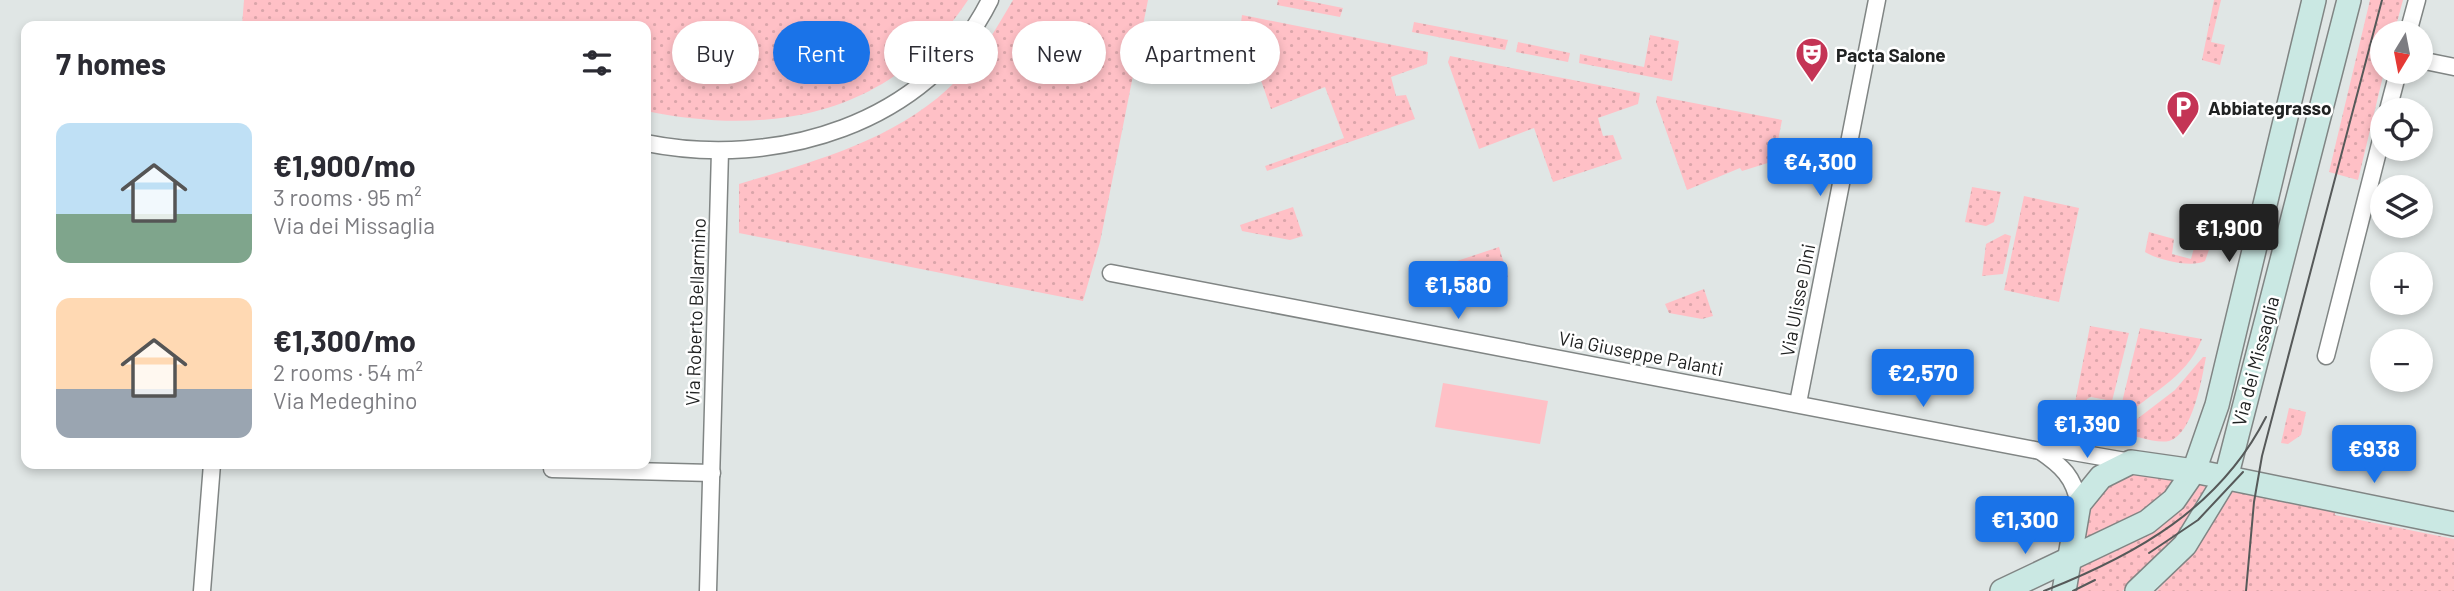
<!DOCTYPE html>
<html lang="en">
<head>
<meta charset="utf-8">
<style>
	body { margin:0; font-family:Barlow,sans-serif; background:#f7f7f7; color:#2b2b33; height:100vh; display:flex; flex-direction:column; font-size:26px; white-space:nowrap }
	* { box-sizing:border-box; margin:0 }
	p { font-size:23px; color:#7c7c81 }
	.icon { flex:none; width:38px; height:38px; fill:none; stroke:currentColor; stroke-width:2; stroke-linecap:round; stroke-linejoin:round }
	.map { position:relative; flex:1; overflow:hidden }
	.drawer { position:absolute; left:21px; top:21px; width:630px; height:448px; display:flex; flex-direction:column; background:#fff; border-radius:14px; box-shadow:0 4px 10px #0003 }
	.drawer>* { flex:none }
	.guide { position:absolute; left:672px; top:21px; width:665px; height:63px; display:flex; gap:14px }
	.needle { width:46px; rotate:190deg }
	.controls { position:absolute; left:2370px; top:21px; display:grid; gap:14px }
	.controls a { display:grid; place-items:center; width:63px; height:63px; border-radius:50%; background:#fff; box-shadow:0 4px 10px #0003; font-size:35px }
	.price { position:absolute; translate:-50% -60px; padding:0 16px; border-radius:7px; background:#1a73e8; color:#fff; font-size:23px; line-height:46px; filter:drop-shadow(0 2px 4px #0008) }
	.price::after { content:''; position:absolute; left:50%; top:42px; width:21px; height:16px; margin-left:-10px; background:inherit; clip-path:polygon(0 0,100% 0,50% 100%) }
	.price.current { background:#222; color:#fff }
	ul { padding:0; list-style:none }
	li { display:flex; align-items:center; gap:21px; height:175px; padding:0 35px }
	li span { display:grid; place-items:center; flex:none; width:196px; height:140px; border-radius:14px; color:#555 }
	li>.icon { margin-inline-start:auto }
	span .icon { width:84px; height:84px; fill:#fffc; stroke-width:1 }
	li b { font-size:30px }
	h2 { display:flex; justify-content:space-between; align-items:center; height:84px; padding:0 35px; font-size:30px }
	.tag { padding:0 24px; border-radius:32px; background:#fff; box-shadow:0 4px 10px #0003; font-size:24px; line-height:63px }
	.tag.current { background:#1a73e8; color:#fff }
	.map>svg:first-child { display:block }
	.green { fill:url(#green-dots) }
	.pitch { fill:#ffc0c6 }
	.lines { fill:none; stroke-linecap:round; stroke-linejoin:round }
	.street-casing { stroke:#808584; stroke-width:19 }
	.secondary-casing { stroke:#808584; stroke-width:26 }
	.street { stroke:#fff; stroke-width:16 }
	.secondary { stroke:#cae8e3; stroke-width:23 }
	.tram { stroke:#565959; stroke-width:2 }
	.labels { text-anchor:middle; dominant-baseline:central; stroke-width:5; stroke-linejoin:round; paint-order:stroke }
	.poi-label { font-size:19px; font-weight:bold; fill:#202222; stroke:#fff; text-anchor:start }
	.street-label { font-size:19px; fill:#202222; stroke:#fff }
</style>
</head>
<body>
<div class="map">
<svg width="2454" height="591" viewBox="0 0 2454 591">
	<defs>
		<pattern id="green-dots" width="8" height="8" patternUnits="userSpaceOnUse" patternTransform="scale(1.75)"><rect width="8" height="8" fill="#ffc0c6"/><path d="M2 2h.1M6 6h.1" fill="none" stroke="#daa5aa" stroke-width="1.8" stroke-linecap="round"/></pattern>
	</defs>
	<rect width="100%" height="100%" fill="#e0e6e5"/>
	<g class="green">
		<path d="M244,0H968C892,115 773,137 646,111V26H242Z"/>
		<path d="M1013,0H1148L1100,242L1083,301L739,233V184C816,161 900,139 958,79C981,56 997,27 1013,0Z"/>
		<polygon points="1278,0 1303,0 1343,8 1340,17 1277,5"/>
		<polygon points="2214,0 2221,0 2211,42 2225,45 2220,65 2202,60"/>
		<polygon points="2370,0 2403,0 2394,33 2382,33 2384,72 2358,180 2329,172"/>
		<polygon points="1242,15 1428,52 1427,64 1391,77 1396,96 1406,95 1415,119 1267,171 1265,166 1344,138 1325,87 1271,109 1241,23"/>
		<polygon points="1414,22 1508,40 1505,50 1412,32"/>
		<polygon points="1650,35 1679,41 1672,81 1579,63 1580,54 1644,67"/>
		<polygon points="1518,42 1570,53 1568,62 1516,52"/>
		<polygon points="1450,56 1640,93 1638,104 1598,118 1603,136 1613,135 1622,159 1553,182 1534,128 1479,149 1448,62"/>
		<polygon points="1657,96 1782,120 1774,161 1742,171 1740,168 1687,190 1656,102"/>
		<polygon points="1972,187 2001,192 1994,222 1986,226 1965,222"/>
		<polygon points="2024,196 2079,208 2059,302 2004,290"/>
		<polygon points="1293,207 1303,236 1290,240 1242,231 1240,225"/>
		<path d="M2149,232L2174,239L2172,254L2191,259L2195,244L2210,247L2205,261C2192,268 2158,260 2145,252Z"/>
		<polygon points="2005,234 2011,236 2003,274 1982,276 1986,244"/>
		<polygon points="1499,247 1508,277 1495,281 1448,272 1445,265"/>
		<polygon points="1704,289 1713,316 1702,319 1669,313 1665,304"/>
		<polygon points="2090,326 2129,333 2112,401 2091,397 2087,399 2079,424 2071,423"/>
		<path d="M2140,328L2202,339C2185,381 2147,393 2119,423H2117Z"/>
		<path d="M2203,357H2206C2202,378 2193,434 2169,441C2156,444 2133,435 2120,432L2175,390Z"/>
		<polygon points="2289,408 2306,412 2301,435 2288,444 2281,443"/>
		<path d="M2134,473L2174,477L2177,482L2153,506L2086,541L2083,537C2093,498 2097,491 2134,473Z"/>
		<polygon points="2200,484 2208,488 2177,540 2129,586 2122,591 2074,591 2078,567"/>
		<polygon points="2235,489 2335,508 2335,515 2454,539 2454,591 2157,591 2204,538 2222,504"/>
	</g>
	<polygon class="pitch" points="1443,383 1548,401 1540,444 1435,427"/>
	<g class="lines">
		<defs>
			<g id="street">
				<polyline points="2408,33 2417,0"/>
				<polyline points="2420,60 2454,67"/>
				<polyline points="2388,110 2398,72"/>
				<path d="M646,143C775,169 928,125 990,0"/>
				<polyline points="1111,273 2040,451 2062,450 2131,462"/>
				<polyline points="2326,356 2382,136"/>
				<polyline points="1798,403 1877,0"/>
				<path d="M2040,451C2062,466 2074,477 2079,504"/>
				<polyline points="552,469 712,473"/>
				<polyline points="202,591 212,464"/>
				<polyline points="708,591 720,151"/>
			</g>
			<g id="secondary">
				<polyline points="2002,591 2147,522 2174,500 2194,471 2217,405 2314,0"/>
				<polyline points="2064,591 2079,504 2101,477 2131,462 2194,471 2454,524"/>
				<polyline points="2137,591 2185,545 2226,478 2349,0"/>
			</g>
		</defs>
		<use href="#street" class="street-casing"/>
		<use href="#secondary" class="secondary-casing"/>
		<use href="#street" class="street"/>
		<use href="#secondary" class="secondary"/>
		<g class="tram">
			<polyline points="2149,553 2198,520 2243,472"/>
			<path d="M2044,591C2136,555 2220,508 2266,417"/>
			<polyline points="2073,591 2095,580"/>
			<polyline points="2246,591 2254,502 2262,456 2382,0"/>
		</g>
	</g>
	<defs>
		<symbol id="theatre-pin" viewBox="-11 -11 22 30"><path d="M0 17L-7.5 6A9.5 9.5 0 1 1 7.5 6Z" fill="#c43455" stroke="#fff"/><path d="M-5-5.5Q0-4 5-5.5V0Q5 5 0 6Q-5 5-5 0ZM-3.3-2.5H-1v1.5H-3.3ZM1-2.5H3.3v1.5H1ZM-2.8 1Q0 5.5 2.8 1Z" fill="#fff"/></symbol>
		<symbol id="parking-pin" viewBox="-11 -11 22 30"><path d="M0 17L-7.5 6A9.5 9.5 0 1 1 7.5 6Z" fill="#c43455" stroke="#fff"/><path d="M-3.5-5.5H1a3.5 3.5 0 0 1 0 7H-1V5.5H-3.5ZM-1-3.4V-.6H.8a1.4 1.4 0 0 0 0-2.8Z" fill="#fff"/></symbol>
	</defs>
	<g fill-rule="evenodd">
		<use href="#theatre-pin" x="1793" y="35" width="38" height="52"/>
		<use href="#parking-pin" x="2164" y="88" width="38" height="52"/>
	</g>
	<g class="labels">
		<g class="poi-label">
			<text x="1836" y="54">Pacta Salone</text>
			<text x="2208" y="107">Abbiategrasso</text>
		</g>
		<g class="street-label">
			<text transform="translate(1797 300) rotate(-79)">Via Ulisse Dini</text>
			<text transform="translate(695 312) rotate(-88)">Via Roberto Bellarmino</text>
			<text transform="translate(1641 353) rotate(11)">Via Giuseppe Palanti</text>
			<text transform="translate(2255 361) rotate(-75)">Via dei Missaglia</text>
		</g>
	</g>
</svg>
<div class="controls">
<a><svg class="needle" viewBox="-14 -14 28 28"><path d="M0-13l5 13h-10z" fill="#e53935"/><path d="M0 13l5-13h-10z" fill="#7c7c81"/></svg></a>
<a><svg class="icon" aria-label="locate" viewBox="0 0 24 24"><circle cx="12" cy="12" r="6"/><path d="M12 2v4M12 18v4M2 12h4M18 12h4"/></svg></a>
<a><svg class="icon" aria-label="layers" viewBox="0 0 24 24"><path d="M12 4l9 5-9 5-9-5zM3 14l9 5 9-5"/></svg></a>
<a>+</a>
<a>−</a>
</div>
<b class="price" style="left:1820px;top:198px">€4,300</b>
<b class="price current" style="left:2229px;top:264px">€1,900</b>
<b class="price" style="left:1458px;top:321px">€1,580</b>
<b class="price" style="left:1923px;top:409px">€2,570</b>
<b class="price" style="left:2087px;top:460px">€1,390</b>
<b class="price" style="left:2374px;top:485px">€938</b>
<b class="price" style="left:2025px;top:556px">€1,300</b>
<div class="guide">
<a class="tag">Buy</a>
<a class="tag current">Rent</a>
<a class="tag">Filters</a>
<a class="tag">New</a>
<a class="tag">Apartment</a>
</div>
<section class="drawer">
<h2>7 homes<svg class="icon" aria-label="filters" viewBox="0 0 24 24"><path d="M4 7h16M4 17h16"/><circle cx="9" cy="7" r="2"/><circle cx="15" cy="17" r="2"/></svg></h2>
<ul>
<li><span style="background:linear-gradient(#bfe0f5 65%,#7fa58c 0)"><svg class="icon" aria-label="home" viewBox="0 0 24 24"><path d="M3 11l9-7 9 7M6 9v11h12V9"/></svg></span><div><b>€1,900/mo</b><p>3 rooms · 95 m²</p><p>Via dei Missaglia</p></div></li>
<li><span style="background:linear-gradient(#ffd9b3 65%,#9aa5b1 0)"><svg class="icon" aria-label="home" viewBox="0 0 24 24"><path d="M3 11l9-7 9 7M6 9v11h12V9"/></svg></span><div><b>€1,300/mo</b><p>2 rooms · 54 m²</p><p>Via Medeghino</p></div></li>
</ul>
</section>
</div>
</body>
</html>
